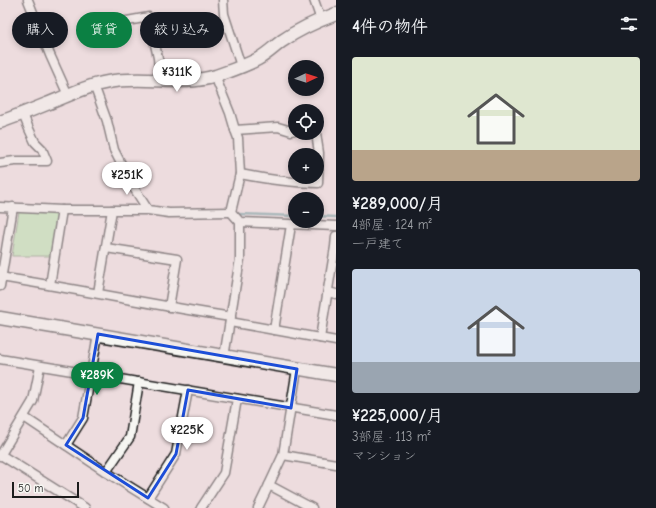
<!DOCTYPE html>
<html lang="ja">
<head>
<meta charset="utf-8">
<style>
	body { margin:0; font-family:"Comic Neue","Klee One",sans-serif; background:#20242c; color:#f1f3f6; height:100vh; display:flex; flex-direction:column; font-size:15px; white-space:nowrap }
	* { box-sizing:border-box; margin:0 }
	p { font-size:13px; color:#9ea1a6 }
	.icon { flex:none; width:22px; height:22px; fill:none; stroke:currentColor; stroke-width:2; stroke-linecap:round; stroke-linejoin:round }
	.map { position:relative; flex:1; overflow:hidden }
	.side { display:flex; flex-direction:column; background:#171b24; width:320px }
	.side>* { flex:none }
	.banner { position:absolute; left:12px; top:12px; width:264px; height:36px; display:flex; gap:8px }
	.needle { width:26px; rotate:86deg }
	.tools { position:absolute; left:288px; top:60px; display:grid; gap:8px }
	.tools a { display:grid; place-items:center; width:36px; height:36px; border-radius:50%; background:#171b24; box-shadow:0 2px 6px #0003; font-size:20px }
	.scale { position:absolute; left:12px; bottom:10px; width:67px; box-sizing:border-box; padding-left:4px; border:2px solid #1c1c1c; border-top:0; font-size:11px; line-height:14px; white-space:nowrap; color:#1c1c1c; -webkit-text-stroke:3px #f6f6f2; paint-order:stroke }
	.price { position:absolute; translate:-50% -34px; padding:0 9px; border-radius:14px; background:#fff; color:#222; font-size:13px; line-height:26px; filter:drop-shadow(0 1px 2px #0008) }
	.price::after { content:''; position:absolute; left:50%; top:24px; width:12px; height:9px; margin-left:-6px; background:inherit; clip-path:polygon(0 0,100% 0,50% 100%) }
	.price.current { background:#0b8043; color:#fff }
	ul { padding:0; list-style:none }
	li { display:grid; align-content:center; gap:8px; height:212px; padding:0 16px }
	li span { display:grid; place-items:center; height:124px; border-radius:4px; color:#555 }
	li>.icon { margin-inline-start:auto }
	span .icon { width:72px; height:72px; fill:#fffc; stroke-width:1 }
	li b { font-size:17px }
	h2 { display:flex; justify-content:space-between; align-items:center; height:48px; padding:0 16px; font-size:17px }
	.tag { padding:0 14px; border-radius:18px; background:#171b24; box-shadow:0 2px 6px #0003; font-size:14px; line-height:36px }
	.tag.current { background:#0b8043; color:#fff }
	main { display:flex; flex:1; min-height:0 }
	.map>svg:first-child { display:block }
	.green { fill:#ade1a2; stroke:#647e5f }
	.lines { fill:none; stroke-linecap:round; stroke-linejoin:round }
	.stream { stroke:#5b8c90; stroke-width:2.5 }
	.street-casing { stroke:#1c1c1c; stroke-width:11 }
	.secondary-casing { stroke:#1c1c1c; stroke-width:15 }
	.street { stroke:#f6f6f2; stroke-width:8 }
	.secondary { stroke:#f6f6f2; stroke-width:12 }
	.marked { fill:none; stroke:#1d4ed8; stroke-width:3; stroke-linejoin:round }
</style>
</head>
<body>
<main>
<div class="map">
<svg width="336" height="508" viewBox="0 0 336 508">
	<rect width="100%" height="100%" fill="#eddcde"/>
	<filter id="ink" filterUnits="userSpaceOnUse"><feTurbulence type="fractalNoise" baseFrequency=".025" numOctaves="2"/><feDisplacementMap in="SourceGraphic" scale="8" xChannelSelector="R" yChannelSelector="G"/><feConvolveMatrix kernelMatrix="1 2 1 2 8 2 1 2 1" color-interpolation-filters="sRGB"/></filter>
	<g filter="url(#ink)">
		<polygon class="green" points="19,212 58,212 50,256 12,256"/>
		<g class="lines">
			<g class="stream">
				<polyline points="239,214 295,216"/>
				<polyline points="317,216 336,217"/>
			</g>
			<defs>
				<g id="street">
					<polyline points="28,0 50,55 68,95"/>
					<polyline points="223,0 224,14 241,66"/>
					<polyline points="314,0 321,20"/>
					<polyline points="99,25 116,23 149,17 158,58 160,81"/>
					<polyline points="215,76 230,113 235,130 238,138 240,174 231,212 240,222 240,259 224,357"/>
					<polyline points="94,85 107,121 114,150 132,185 148,210 169,213 231,212"/>
					<polyline points="235,130 278,127 291,131 295,130"/>
					<polyline points="0,163 15,161 47,161 42,149 35,142 29,129 23,114"/>
					<path d="M240,174C267,179 290,183 318,183L319,153L316,133"/>
					<polyline points="0,207 62,210 148,210"/>
					<polyline points="240,222 336,226"/>
					<polyline points="106,248 177,259 169,307"/>
					<path d="M0,277C77,289 154,305 231,317"/>
					<polyline points="50,285 62,210"/>
					<polyline points="0,286 13,207"/>
					<polyline points="328,292 336,294"/>
					<polyline points="98,293 112,210"/>
					<polyline points="230,322 336,341"/>
					<polyline points="274,330 291,225"/>
					<polyline points="320,338 335,247 336,236"/>
					<polyline points="0,359 336,415"/>
					<polyline points="24,417 106,472 164,508"/>
					<polyline points="66,445 83,418 98,334"/>
					<polyline points="1,455 85,508"/>
					<polyline points="283,455 336,464"/>
					<polyline points="0,456 33,401 40,366"/>
					<polyline points="106,472 130,437 139,382"/>
					<polyline points="269,485 312,508"/>
					<polyline points="148,498 176,454 188,390"/>
					<polyline points="201,508 224,473 237,399"/>
					<polyline points="258,508 269,485 283,455 297,369"/>
				</g>
				<g id="secondary">
					<path d="M0,122C20,115 39,107 59,99C75,92 91,85 108,82C144,75 180,87 216,76C230,71 245,66 258,59C267,54 274,47 282,41C299,29 317,21 336,14"/>
					<polyline points="0,318 336,375"/>
				</g>
			</defs>
			<use href="#street" class="street-casing"/>
			<use href="#secondary" class="secondary-casing"/>
			<use href="#street" class="street"/>
			<use href="#secondary" class="secondary"/>
		</g>
	</g>
	<path d="M0 0H336V508H0ZM98,334L297,369L291,408L188,390L176,454L148,498L66,445L83,418Z" fill="#eddcde" fill-opacity=".55" fill-rule="evenodd"/>
	<path class="marked" d="M98,334L297,369L291,408L188,390L176,454L148,498L66,445L83,418Z"/>
</svg>
<div class="tools">
<a><svg class="needle" viewBox="-14 -14 28 28"><path d="M0-13l5 13h-10z" fill="#e53935"/><path d="M0 13l5-13h-10z" fill="#9ea1a6"/></svg></a>
<a><svg class="icon" aria-label="locate" viewBox="0 0 24 24"><circle cx="12" cy="12" r="6"/><path d="M12 2v4M12 18v4M2 12h4M18 12h4"/></svg></a>
<a>+</a>
<a>−</a>
</div>
<div class="scale">50 m</div>
<b class="price" style="left:177px;top:93px">¥311K</b>
<b class="price" style="left:127px;top:196px">¥251K</b>
<b class="price current" style="left:97px;top:396px">¥289K</b>
<b class="price" style="left:187px;top:451px">¥225K</b>
<div class="banner">
<a class="tag">購入</a>
<a class="tag current">賃貸</a>
<a class="tag">絞り込み</a>
</div>
</div>
<section class="side">
<h2>4件の物件<svg class="icon" aria-label="filters" viewBox="0 0 24 24"><path d="M4 7h16M4 17h16"/><circle cx="9" cy="7" r="2"/><circle cx="15" cy="17" r="2"/></svg></h2>
<ul>
<li><span style="background:linear-gradient(#dfe7d0 75%,#b9a48a 0)"><svg class="icon" aria-label="home" viewBox="0 0 24 24"><path d="M3 11l9-7 9 7M6 9v11h12V9"/></svg></span><div><b>¥289,000/月</b><p>4部屋 · 124 m²</p><p>一戸建て</p></div></li>
<li><span style="background:linear-gradient(#c9d6e8 75%,#9aa5b1 0)"><svg class="icon" aria-label="home" viewBox="0 0 24 24"><path d="M3 11l9-7 9 7M6 9v11h12V9"/></svg></span><div><b>¥225,000/月</b><p>3部屋 · 113 m²</p><p>マンション</p></div></li>
</ul>
</section>
</main>
</body>
</html>
